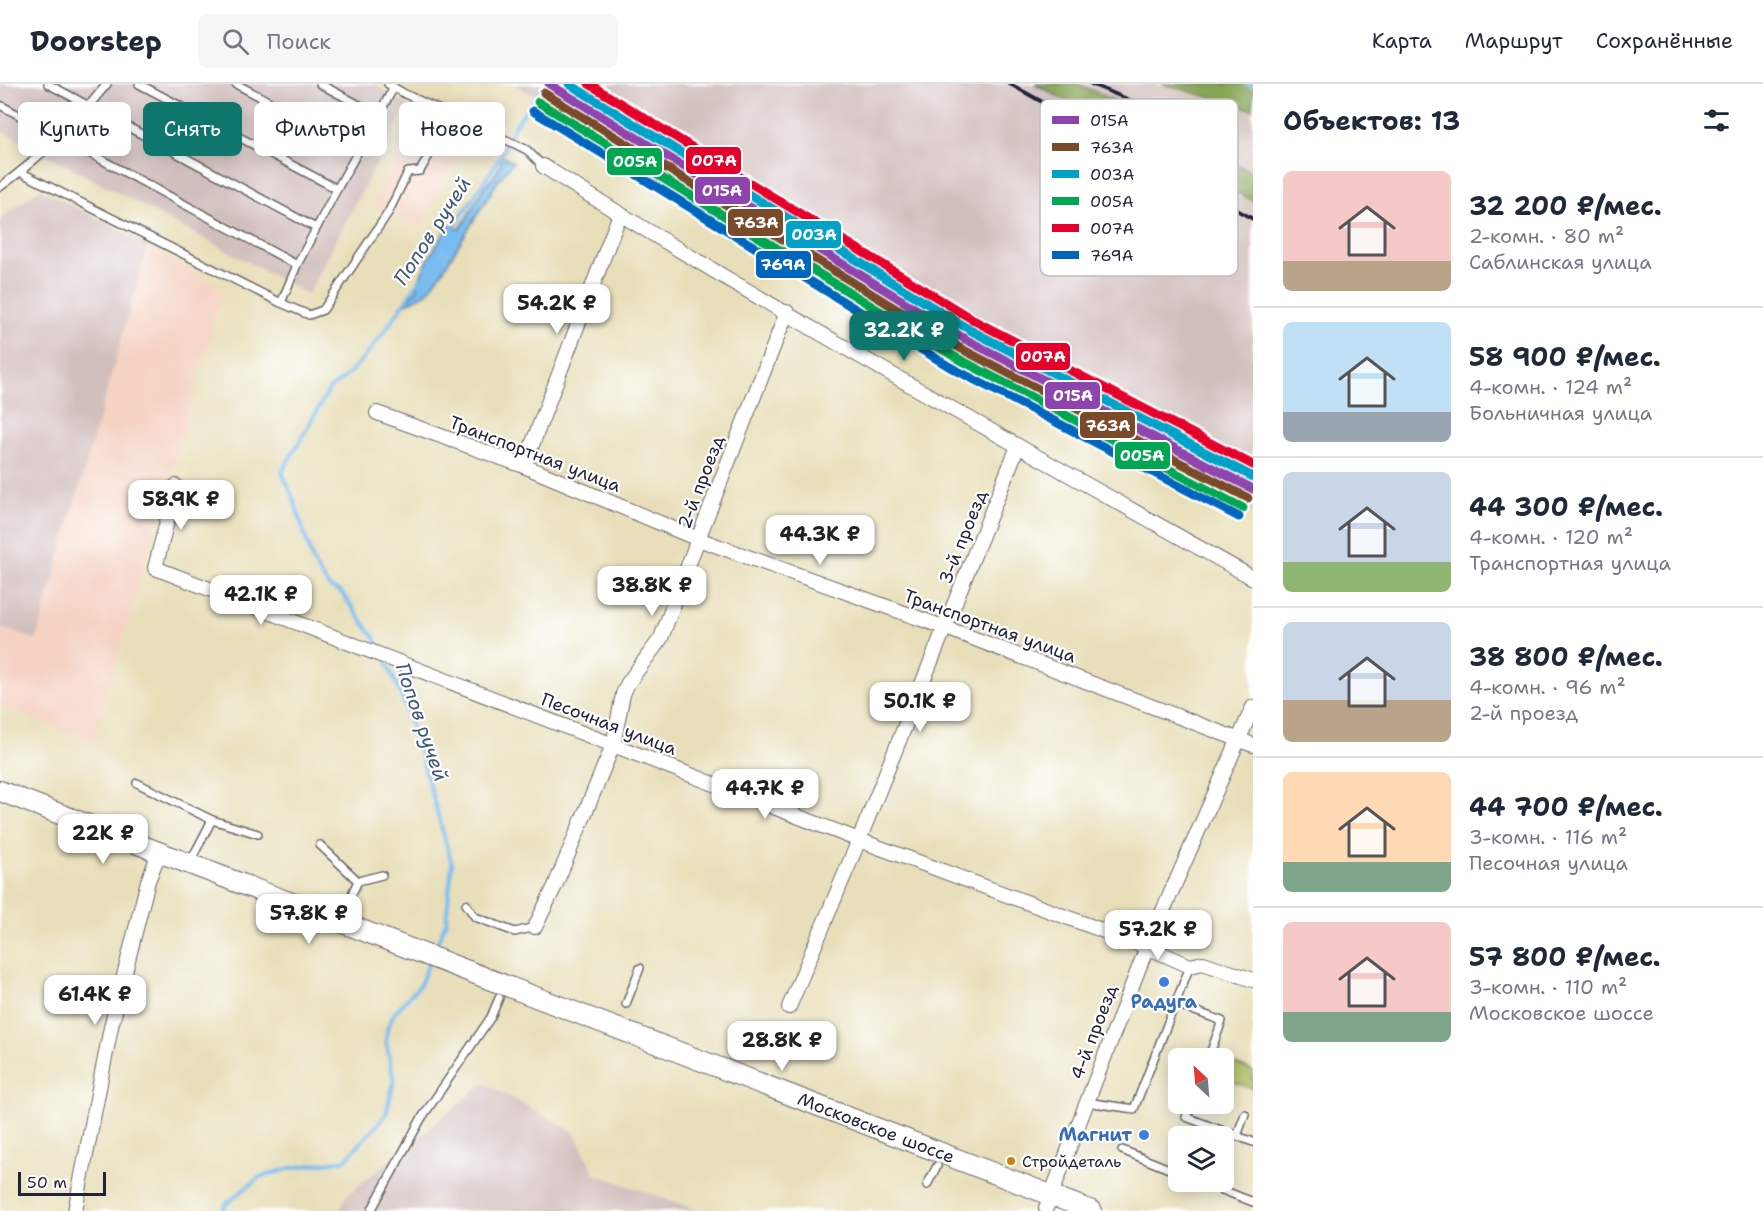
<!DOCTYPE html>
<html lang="ru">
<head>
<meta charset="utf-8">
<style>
	body { margin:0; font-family:"Shantell Sans",sans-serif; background:#f6f6f7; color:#1f2937; height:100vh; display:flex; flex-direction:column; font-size:22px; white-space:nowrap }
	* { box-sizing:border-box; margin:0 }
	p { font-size:20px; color:#747a83 }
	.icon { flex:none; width:33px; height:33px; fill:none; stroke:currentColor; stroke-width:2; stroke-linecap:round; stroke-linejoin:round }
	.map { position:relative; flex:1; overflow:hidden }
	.panel { display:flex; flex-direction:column; background:#fff; width:510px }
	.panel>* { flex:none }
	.top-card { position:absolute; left:18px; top:18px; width:570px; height:54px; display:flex; gap:12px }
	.needle { width:39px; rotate:334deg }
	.fabs { position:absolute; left:1168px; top:964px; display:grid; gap:12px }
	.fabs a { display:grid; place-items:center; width:66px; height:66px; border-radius:9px; background:#fff; box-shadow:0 3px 15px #0003; font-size:30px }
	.scale { position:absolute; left:18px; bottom:15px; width:88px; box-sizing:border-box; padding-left:6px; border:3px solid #22223b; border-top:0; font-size:16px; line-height:21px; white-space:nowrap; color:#22223b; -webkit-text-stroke:4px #fff; paint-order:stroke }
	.price { position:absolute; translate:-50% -51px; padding:0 14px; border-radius:12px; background:#fff; color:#222; font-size:20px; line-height:39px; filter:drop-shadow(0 2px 3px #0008) }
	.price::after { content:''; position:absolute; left:50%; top:36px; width:18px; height:14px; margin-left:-9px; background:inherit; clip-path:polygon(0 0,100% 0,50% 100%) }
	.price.active { background:#0f766e; color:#fff }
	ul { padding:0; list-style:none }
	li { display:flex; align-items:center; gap:18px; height:150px; padding:0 30px }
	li+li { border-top:2px solid #e0e1e3 }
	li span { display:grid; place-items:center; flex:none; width:168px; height:120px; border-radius:9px; color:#555 }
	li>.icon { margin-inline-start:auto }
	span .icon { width:72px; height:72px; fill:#fffc; stroke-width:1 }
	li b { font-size:26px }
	h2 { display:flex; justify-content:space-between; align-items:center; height:72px; padding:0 30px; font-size:26px }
	.tag { padding:0 21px; border-radius:9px; background:#fff; box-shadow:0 3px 15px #0003; font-size:21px; line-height:54px }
	.tag.active { background:#0f766e; color:#fff }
	header { display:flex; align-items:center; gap:36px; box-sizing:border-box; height:84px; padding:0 30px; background:#fff; border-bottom:2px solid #e0e1e3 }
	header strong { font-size:28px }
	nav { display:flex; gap:33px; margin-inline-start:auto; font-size:21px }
	.search { width:420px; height:54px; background:#f6f6f7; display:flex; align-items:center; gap:15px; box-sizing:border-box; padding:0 21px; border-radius:9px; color:#747a83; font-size:22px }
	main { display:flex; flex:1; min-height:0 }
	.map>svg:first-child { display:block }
	.built { fill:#f5d2c2 }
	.industrial { fill:#d1bfbd }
	.green { fill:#abbe61; stroke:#66704e; stroke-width:1.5 }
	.forest { fill:#88a557; stroke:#556449; stroke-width:1.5 }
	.water { fill:#79bcef; stroke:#4e6f95; stroke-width:1.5 }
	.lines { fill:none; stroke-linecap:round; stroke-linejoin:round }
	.stream { stroke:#79bcef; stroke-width:4 }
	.lane-casing { stroke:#676467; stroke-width:10 }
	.street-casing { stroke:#676467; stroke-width:16 }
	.secondary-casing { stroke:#676467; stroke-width:22 }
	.lane { stroke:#fff; stroke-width:7 }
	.street { stroke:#fff; stroke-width:14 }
	.secondary { stroke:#fff; stroke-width:20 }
	.rail { stroke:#22223b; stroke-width:4 }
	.rail-1-casing { stroke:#fff; stroke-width:14 }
	.rail-2-casing { stroke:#fff; stroke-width:14 }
	.rail-3-casing { stroke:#fff; stroke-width:14 }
	.rail-4-casing { stroke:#fff; stroke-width:14 }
	.rail-5-casing { stroke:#fff; stroke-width:14 }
	.rail-6-casing { stroke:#fff; stroke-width:14 }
	.rail-1 { stroke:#8e44ad; stroke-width:9 }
	.rail-2 { stroke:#7a4b2a; stroke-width:9 }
	.rail-3 { stroke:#02a2c7; stroke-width:9 }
	.rail-4 { stroke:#00a651; stroke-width:9 }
	.rail-5 { stroke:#e4002b; stroke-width:9 }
	.rail-6 { stroke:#0065bd; stroke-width:9 }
	.shop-dot { fill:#3f7fe0; stroke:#fff; stroke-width:2 }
	.bus-dot { fill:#c2850f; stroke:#fff; stroke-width:2 }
	.labels { text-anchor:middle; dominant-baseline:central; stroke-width:4.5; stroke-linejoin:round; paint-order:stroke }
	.bus-label { font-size:16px; fill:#22223b; stroke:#fff; text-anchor:start }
	.street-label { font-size:18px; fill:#22223b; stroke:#fff }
	.shop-label { font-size:18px; font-weight:bold; fill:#366cbe; stroke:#fff }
	.water-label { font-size:20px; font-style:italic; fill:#40587a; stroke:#fff }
	.key { fill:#fff; stroke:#bdbdc4; stroke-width:1.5 }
	.key-label { font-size:16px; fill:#22223b }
	.line-badge { stroke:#fff; stroke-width:2 }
	.badge-label { font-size:16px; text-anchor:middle; font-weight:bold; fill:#fff }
</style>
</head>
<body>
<header>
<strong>Doorstep</strong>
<div class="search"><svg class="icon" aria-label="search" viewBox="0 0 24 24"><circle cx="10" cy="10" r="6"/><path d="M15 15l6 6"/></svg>Поиск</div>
<nav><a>Карта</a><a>Маршрут</a><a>Сохранённые</a></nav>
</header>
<main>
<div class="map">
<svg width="1253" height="1127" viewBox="0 0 1253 1127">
	<rect width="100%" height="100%" fill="#fff"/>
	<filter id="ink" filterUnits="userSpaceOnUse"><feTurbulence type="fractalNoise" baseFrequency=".0167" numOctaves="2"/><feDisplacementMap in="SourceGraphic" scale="12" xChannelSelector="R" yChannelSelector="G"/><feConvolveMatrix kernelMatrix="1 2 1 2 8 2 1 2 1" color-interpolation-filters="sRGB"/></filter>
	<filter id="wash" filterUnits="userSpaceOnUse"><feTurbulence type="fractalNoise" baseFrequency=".008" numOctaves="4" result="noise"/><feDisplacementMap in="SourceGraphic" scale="24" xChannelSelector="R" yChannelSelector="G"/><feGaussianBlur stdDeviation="1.35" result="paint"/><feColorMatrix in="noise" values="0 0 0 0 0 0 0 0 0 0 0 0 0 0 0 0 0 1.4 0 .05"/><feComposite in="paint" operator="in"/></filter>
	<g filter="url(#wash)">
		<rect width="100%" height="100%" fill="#e8dfba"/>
		<g class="built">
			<polygon points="422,26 469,50 420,145 373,121"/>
			<polygon points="148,161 223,206 94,656 0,622 0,543 36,556"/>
		</g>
		<g class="industrial">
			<polygon points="0,0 374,0 407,21 308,210 0,46"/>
			<polygon points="515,0 1155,0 1253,28 1253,430 1221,414 1223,409 954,270"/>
			<polygon points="40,105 148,161 36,556 0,543 0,135"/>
			<polygon points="484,999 574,1048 595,1090 701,1127 340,1127 346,1112"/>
		</g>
		<polygon class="green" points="1231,978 1253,987 1253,1005 1225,995"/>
		<g class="forest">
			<polygon points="1035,0 1079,0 1159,38 1224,75 1253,89 1253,117"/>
			<polygon points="1162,0 1253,0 1253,26"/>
		</g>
		<path class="water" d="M501,72L513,78L498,97L442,188L427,209L402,222L418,205C416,191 441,155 449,141L460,145L485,102L493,94L501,79Z"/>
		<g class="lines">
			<g class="stream">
				<polyline points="1245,0 1253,3"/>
				<polyline points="452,146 501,72 515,41 542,5"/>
				<path d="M381,567L376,556L341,508L329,503L314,480L293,413L282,388L330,304C359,289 402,223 420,195"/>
				<polyline points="387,579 400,608 419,665 452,780 446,838 434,867"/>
				<polyline points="223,1127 226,1120 260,1093 291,1084 345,1076 386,1031 394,996 386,958 387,945 395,928 420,901 429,879"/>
			</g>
		</g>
	</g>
	<g filter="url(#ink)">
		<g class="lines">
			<defs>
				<g id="lane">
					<polyline points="48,0 316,144"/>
					<polyline points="139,0 337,105"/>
					<polyline points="236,0 359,65"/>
					<polyline points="320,0 378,31"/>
					<polyline points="388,0 405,10 515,60 527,66 543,82"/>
					<polyline points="0,21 297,181 337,105 394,3"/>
					<polyline points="20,88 281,219 309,231 323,226 388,129 408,88 420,87 452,31"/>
					<path d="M0,103C40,74 76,38 107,0"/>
					<polyline points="281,219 297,181"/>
					<polyline points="137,699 212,736 258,750"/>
					<polyline points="320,761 358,797 382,791"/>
					<polyline points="190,778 212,736"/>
					<polyline points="466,820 475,833 515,848 535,843"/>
					<polyline points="340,835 358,797"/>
					<polyline points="626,920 640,884"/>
					<polyline points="1176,920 1222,937 1208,975"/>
					<polyline points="1086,1018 1134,1025 1190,882"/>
					<polyline points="1191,1020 1186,1033 1253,1058"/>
					<polyline points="1237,1052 1245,1030"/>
					<polyline points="1122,1066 1179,1089"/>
					<polyline points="1202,1098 1253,1118"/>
					<polyline points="927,1101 937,1082"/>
					<polyline points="372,1125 421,1035 491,933 499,914"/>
				</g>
				<g id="street">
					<path d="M543,82C774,228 1015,360 1253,494"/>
					<polyline points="377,329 524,382 698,455 946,544 1253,661"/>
					<polyline points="524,382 620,130"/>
					<polyline points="176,402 155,484 859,756 1147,863 1190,882 1203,879 1253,896"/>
					<polyline points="535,843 555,802 613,661 623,610 628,599 661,554 698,455 787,228"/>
					<polyline points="789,923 859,756 1018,362"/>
					<polyline points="1046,1124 1147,863 1253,623"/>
					<polyline points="75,1127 111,943 148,797 159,769"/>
				</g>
				<polyline id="secondary" points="0,707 1092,1127"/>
			</defs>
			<use href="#lane" class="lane-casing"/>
			<use href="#street" class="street-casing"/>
			<use href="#secondary" class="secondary-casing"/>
			<use href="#lane" class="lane"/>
			<use href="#street" class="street"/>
			<use href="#secondary" class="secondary"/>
			<g class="rail">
				<polyline points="1010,0 1253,135"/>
				<polyline points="1091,0 1156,27"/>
			</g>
			<defs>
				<polyline id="rail-1" points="549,0 965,255 1253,405"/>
				<polyline id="rail-2" points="544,9 960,264 1248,414"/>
				<polyline id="rail-3" points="569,0 970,246 1253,393"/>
				<polyline id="rail-4" points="538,18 955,273 1243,424"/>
				<polyline id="rail-5" points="589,0 975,237 1253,381"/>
				<polyline id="rail-6" points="533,27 950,283 1239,433"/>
			</defs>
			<use href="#rail-1" class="rail-1-casing"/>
			<use href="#rail-2" class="rail-2-casing"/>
			<use href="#rail-3" class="rail-3-casing"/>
			<use href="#rail-4" class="rail-4-casing"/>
			<use href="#rail-5" class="rail-5-casing"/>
			<use href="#rail-6" class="rail-6-casing"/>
			<use href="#rail-1" class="rail-1"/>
			<use href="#rail-2" class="rail-2"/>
			<use href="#rail-3" class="rail-3"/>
			<use href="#rail-4" class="rail-4"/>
			<use href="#rail-5" class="rail-5"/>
			<use href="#rail-6" class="rail-6"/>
		</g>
	</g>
	<g class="shop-dot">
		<circle cx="1164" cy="898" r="6"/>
		<circle cx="1144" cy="1051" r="6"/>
	</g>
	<circle class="bus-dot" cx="1011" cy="1077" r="5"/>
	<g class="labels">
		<g class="bus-label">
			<text x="1022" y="1077">Стройдеталь</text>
		</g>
		<g class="street-label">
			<text transform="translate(535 370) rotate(21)">Транспортная улица</text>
			<text transform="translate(701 398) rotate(-69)">2-й проезд</text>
			<text transform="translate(963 453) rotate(-68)">3-й проезд</text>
			<text transform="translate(990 542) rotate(20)">Транспортная улица</text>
			<text transform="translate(609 640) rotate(21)">Песочная улица</text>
			<text transform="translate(1094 948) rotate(-69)">4-й проезд</text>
			<text transform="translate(876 1044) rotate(21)">Московское шоссе</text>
		</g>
		<g class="shop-label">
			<text x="1164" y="918">Радуга</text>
			<text x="1132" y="1051" text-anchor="end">Магнит</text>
		</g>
		<g class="water-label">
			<text transform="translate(432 147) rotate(-57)">Попов ручей</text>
			<text transform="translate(422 638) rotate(71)">Попов ручей</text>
		</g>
	</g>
	<rect x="1040" y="15" width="198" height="177" rx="9" class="key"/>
	<rect x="1052" y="32" width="27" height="8" fill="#8e44ad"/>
	<rect x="1052" y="59" width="27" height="8" fill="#7a4b2a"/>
	<rect x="1052" y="86" width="27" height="8" fill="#02a2c7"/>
	<rect x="1052" y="113" width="27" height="8" fill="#00a651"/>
	<rect x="1052" y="140" width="27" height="8" fill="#e4002b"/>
	<rect x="1052" y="167" width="27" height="8" fill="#0065bd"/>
	<g class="key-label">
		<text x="1090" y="42">015А</text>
		<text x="1090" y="69">763А</text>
		<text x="1090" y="96">003А</text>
		<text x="1090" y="123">005А</text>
		<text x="1090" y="150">007А</text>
		<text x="1090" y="177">769А</text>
	</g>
	<g class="line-badge">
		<rect x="685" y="62" width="57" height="29" rx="6" fill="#e4002b"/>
		<rect x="606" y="63" width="57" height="29" rx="6" fill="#00a651"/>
		<rect x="694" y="92" width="57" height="29" rx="6" fill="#8e44ad"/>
		<rect x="727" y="124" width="57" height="29" rx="6" fill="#7a4b2a"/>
		<rect x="785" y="136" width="57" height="29" rx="6" fill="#02a2c7"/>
		<rect x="755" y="166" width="57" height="29" rx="6" fill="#0065bd"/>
		<rect x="1015" y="258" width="56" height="29" rx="6" fill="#e4002b"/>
		<rect x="1044" y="297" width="57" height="29" rx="6" fill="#8e44ad"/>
		<rect x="1079" y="327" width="57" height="28" rx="6" fill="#7a4b2a"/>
		<rect x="1114" y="357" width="57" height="29" rx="6" fill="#00a651"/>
	</g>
	<g class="badge-label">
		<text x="714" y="82">007А</text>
		<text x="635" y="83">005А</text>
		<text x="722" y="112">015А</text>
		<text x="756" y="144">763А</text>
		<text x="814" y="156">003А</text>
		<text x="783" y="186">769А</text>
		<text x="1043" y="278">007А</text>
		<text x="1073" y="317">015А</text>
		<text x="1108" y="347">763А</text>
		<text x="1142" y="377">005А</text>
	</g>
</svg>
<div class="fabs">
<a><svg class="needle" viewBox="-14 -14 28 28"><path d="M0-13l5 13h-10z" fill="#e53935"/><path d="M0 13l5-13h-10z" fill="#747a83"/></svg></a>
<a><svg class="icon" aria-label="layers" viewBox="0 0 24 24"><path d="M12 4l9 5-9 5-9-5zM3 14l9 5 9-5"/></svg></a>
</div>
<div class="scale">50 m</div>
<b class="price" style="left:557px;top:251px">54.2K ₽</b>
<b class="price active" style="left:904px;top:278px">32.2K ₽</b>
<b class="price" style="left:181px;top:447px">58.9K ₽</b>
<b class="price" style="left:820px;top:482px">44.3K ₽</b>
<b class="price" style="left:652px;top:533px">38.8K ₽</b>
<b class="price" style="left:261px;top:542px">42.1K ₽</b>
<b class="price" style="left:920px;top:649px">50.1K ₽</b>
<b class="price" style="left:765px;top:736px">44.7K ₽</b>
<b class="price" style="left:103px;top:781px">22K ₽</b>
<b class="price" style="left:309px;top:861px">57.8K ₽</b>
<b class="price" style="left:1158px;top:877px">57.2K ₽</b>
<b class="price" style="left:95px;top:942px">61.4K ₽</b>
<b class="price" style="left:782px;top:988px">28.8K ₽</b>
<div class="top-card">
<a class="tag">Купить</a>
<a class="tag active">Снять</a>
<a class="tag">Фильтры</a>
<a class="tag">Новое</a>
</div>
</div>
<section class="panel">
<h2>Объектов: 13<svg class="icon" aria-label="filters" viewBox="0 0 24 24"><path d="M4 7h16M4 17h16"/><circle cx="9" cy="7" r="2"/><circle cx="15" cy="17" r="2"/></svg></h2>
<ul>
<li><span style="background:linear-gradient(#f6c9c9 75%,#b9a48a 0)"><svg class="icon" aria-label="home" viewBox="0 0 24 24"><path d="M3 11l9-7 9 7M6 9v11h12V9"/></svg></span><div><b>32 200 ₽/мес.</b><p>2-комн. · 80 m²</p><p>Саблинская улица</p></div></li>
<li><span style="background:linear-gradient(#bfe0f5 75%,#9aa5b1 0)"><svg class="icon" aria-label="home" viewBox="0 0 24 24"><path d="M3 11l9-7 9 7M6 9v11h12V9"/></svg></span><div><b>58 900 ₽/мес.</b><p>4-комн. · 124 m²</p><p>Больничная улица</p></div></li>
<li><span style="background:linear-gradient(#c9d6e8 75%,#8fb573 0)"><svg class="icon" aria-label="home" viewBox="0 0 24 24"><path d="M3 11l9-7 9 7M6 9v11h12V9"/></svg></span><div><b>44 300 ₽/мес.</b><p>4-комн. · 120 m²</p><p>Транспортная улица</p></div></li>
<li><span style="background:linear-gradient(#c9d6e8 65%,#b9a48a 0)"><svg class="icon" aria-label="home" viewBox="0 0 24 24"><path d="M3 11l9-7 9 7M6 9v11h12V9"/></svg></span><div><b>38 800 ₽/мес.</b><p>4-комн. · 96 m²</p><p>2-й проезд</p></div></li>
<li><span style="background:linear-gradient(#ffd9b3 75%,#7fa58c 0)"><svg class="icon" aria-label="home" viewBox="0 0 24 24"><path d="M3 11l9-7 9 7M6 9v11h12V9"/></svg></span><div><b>44 700 ₽/мес.</b><p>3-комн. · 116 m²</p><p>Песочная улица</p></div></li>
<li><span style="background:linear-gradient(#f6c9c9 75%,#7fa58c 0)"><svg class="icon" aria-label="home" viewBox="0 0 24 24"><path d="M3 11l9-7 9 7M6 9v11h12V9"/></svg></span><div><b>57 800 ₽/мес.</b><p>3-комн. · 110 m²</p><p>Московское шоссе</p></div></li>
</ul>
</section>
</main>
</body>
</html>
